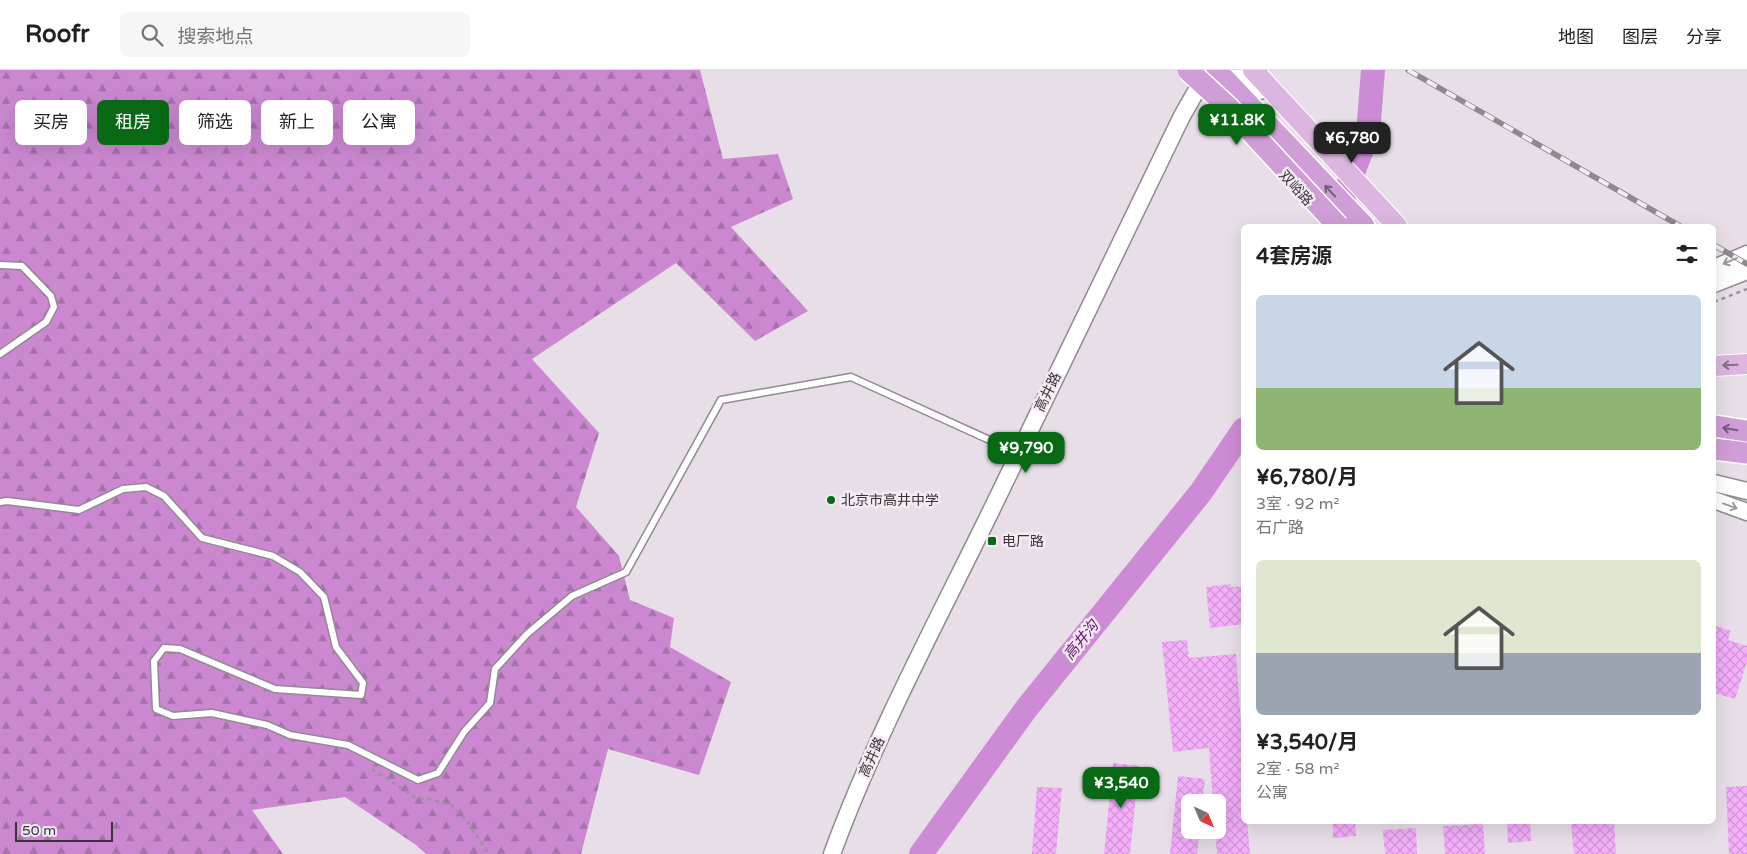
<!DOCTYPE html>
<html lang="zh">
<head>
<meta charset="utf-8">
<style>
	body { margin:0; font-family:"Varela Round","Noto Sans SC",sans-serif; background:#f6f6f6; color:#222; height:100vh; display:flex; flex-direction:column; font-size:19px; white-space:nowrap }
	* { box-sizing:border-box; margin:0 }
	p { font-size:16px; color:#767676 }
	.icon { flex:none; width:28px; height:28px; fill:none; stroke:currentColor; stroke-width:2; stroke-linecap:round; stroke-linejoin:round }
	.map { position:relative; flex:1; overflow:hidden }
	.details { position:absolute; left:1241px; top:154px; width:475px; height:600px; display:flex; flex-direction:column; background:#fff; border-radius:8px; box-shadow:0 5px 20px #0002 }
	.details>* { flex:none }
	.banner { position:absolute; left:15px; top:30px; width:475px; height:45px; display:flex; gap:10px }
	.needle { width:32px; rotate:136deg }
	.tools { position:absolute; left:1181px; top:724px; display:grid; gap:10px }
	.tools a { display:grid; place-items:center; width:45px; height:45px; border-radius:8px; background:#fff; box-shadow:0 5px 20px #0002; font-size:25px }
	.scale { position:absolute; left:15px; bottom:12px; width:98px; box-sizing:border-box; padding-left:5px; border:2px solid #383438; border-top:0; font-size:14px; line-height:18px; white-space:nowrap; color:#383438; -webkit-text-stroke:4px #f5ebf5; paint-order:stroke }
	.price { position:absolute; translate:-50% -42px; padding:0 11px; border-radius:10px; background:#086914; color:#fff; font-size:16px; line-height:32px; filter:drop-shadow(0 1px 2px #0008) }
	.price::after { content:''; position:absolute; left:50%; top:30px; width:15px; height:11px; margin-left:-8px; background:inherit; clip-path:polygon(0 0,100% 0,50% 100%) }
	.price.active { background:#222; color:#fff }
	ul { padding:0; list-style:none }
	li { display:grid; align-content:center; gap:10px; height:265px; padding:0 15px }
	li span { display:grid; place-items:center; height:155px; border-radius:8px; color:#555 }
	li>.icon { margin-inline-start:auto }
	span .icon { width:90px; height:90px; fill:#fffc; stroke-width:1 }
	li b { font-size:21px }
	h2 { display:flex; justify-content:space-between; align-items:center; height:60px; padding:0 15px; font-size:21px }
	.chip { padding:0 18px; border-radius:8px; background:#fff; box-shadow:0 5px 20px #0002; font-size:18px; line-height:45px }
	.chip.active { background:#086914; color:#fff }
	header { display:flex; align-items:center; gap:30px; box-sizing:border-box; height:70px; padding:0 25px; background:#fff; border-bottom:1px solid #e0e0e0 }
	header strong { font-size:24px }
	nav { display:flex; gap:28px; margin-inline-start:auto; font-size:18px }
	.search { width:350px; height:45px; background:#f6f6f6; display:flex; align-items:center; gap:12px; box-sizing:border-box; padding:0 18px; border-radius:8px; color:#767676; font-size:19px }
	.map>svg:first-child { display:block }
	.forest { fill:url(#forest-firs) }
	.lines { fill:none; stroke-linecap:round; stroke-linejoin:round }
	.river { stroke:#ce8bd5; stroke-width:24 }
	.building { fill:url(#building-cross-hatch) }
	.service-casing { stroke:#928992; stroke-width:9 }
	.tertiary-casing { stroke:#928992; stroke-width:19 }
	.primary-casing { stroke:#fff; stroke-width:22 }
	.trunk-casing { stroke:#fff; stroke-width:24 }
	.path { stroke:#9a939a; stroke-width:2.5; stroke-dasharray:4 4; stroke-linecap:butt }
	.service { stroke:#fff; stroke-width:6 }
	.tertiary { stroke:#fff; stroke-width:16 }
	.primary { stroke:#dcb6e0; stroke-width:20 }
	.trunk { stroke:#d09ed6; stroke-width:21 }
	.rail-casing { stroke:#8f888f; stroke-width:5.5 }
	.rail { stroke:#f5ebf5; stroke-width:4; stroke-dasharray:11; stroke-linecap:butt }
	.trunk-bridge-casing { stroke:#fff; stroke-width:24; stroke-linecap:butt }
	.trunk-bridge { stroke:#d09ed6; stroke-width:21 }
	.oneway { stroke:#755e77 }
	.oneway2 { stroke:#9c9a9c }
	.oneway3 { stroke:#826e84 }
	.poi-dot { fill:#086914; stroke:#f5ebf5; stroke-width:2 }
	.labels { text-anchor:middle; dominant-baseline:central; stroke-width:5; stroke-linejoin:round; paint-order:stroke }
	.street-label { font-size:14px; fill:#383438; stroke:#f5ebf5 }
	.poi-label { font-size:14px; fill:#383438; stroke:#f5ebf5; text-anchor:start }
	.water-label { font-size:15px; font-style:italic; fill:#64116d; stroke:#f5ebf5 }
</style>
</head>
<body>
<header>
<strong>Roofr</strong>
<div class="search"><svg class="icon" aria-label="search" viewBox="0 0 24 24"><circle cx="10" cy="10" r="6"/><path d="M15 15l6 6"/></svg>搜索地点</div>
<nav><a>地图</a><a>图层</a><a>分享</a></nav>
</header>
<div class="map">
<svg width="1747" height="784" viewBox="0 0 1747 784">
	<defs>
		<pattern id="forest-firs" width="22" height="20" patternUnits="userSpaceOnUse" patternTransform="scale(1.25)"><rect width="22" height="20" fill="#cb88d1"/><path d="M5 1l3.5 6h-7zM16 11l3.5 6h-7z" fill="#a670ab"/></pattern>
		<pattern id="building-cross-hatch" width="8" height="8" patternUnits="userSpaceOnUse" patternTransform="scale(1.25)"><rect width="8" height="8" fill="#f4aefa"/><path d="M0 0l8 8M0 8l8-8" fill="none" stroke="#d296d7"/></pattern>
	</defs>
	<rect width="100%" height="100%" fill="#e7dee8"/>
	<polygon class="forest" points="0,0 700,0 723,89 778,84 793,129 731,157 808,241 755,271 676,193 532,289 599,363 576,437 619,486 630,530 674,548 670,577 731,612 699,705 608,679 581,784 426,784 416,775 345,727 252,740 283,784 0,784"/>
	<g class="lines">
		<g class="river">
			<polyline points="1334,152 1368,64 1373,0"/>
			<polyline points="921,784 1026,639 1201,422 1244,359"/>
		</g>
	</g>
	<g class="building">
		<polygon points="1231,514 1231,517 1244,516 1244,554 1210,558 1206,517"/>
		<polygon points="1716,556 1731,561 1728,570 1747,576 1747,592 1735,629 1714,623 1714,563"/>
		<polygon points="1187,570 1189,588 1236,584 1244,697 1244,751 1247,751 1250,784 1217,784 1215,760 1218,760 1218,732 1213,732 1209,678 1173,682 1162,572"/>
		<polygon points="1113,693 1139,696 1130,784 1104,784"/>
		<polygon points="1178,706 1205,709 1202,732 1190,732 1190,760 1200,760 1197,784 1170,784"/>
		<polygon points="1747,716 1747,784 1729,784 1726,717"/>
		<polygon points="1037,717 1062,718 1056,784 1032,784"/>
		<polygon points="1333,751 1355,751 1356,766 1333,768"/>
		<polygon points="1507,751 1530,751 1531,771 1508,773"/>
		<polygon points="1614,751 1616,784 1574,784 1571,754"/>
		<polygon points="1483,754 1485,784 1445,784 1443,756"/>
		<polygon points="1416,758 1417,784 1385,784 1383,760"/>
	</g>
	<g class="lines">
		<defs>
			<g id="service">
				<polyline points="0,195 22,196 51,226 54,237 46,252 0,284"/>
				<polyline points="0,432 7,431 79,440 123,419 146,417 164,426 202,468 273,486 300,502 324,527 336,577 363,613 361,625 275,619 180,579 164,578 154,591 156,639 173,646 212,643 267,655 290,665 348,675 418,710 438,703 464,662 490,633 495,599 527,564 572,526 626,502 721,330 851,307 1018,383"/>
			</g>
			<g id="tertiary">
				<polyline points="1240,0 1260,21"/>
				<polyline points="1714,198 1747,184"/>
				<polyline points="1714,214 1747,201"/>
				<polyline points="1714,413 1747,421"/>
				<polyline points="1714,430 1747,442"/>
				<path d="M832,784C875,667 934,557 989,445C1054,313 1117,179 1182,46L1207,2"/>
			</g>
			<g id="primary">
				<polyline points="1253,0 1397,156"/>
				<polyline points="1714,296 1747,294"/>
			</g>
			<g id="trunk">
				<polyline points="1216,0 1364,156"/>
				<polyline points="1714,356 1747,361"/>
				<polyline points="1714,379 1747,383"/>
			</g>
		</defs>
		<use href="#service" class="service-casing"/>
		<use href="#tertiary" class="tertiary-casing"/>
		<use href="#primary" class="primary-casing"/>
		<use href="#trunk" class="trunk-casing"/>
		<g class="path">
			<polyline points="1714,232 1747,219"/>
			<polyline points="372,699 416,728 428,729 451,735 467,751 489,784"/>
		</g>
		<use href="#service" class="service"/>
		<use href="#tertiary" class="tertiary"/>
		<use href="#primary" class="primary"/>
		<use href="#trunk" class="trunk"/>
		<defs>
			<g id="rail">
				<polyline points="1408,0 1680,156"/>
				<polyline points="1714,175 1747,194"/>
			</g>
		</defs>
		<use href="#rail" class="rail-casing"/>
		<use href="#rail" class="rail"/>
		<defs>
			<polyline id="trunk-bridge" points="1188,0 1228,37 1338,156"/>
		</defs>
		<use href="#trunk-bridge" class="trunk-bridge-casing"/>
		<use href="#trunk-bridge" class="trunk-bridge"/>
	</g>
	<defs><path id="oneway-shaft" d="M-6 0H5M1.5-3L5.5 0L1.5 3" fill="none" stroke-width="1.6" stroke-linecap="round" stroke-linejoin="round" transform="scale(1.25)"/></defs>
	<g class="oneway">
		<use href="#oneway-shaft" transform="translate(1330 121) rotate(-133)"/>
		<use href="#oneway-shaft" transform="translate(1730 359) rotate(-170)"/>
	</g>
	<g class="oneway2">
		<use href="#oneway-shaft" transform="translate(1730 191) rotate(157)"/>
		<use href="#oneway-shaft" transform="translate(1730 436) rotate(20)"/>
	</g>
	<use class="oneway3" href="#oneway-shaft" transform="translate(1730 295) rotate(178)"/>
	<g class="poi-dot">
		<circle cx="831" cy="430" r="5"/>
		<rect x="987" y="466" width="10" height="10" rx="2.5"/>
	</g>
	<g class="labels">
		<g class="street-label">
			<text transform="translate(1296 118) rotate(48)">双峪路</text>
			<text transform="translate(1048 322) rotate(-64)">高井路</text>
			<text transform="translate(872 687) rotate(-66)">高井路</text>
		</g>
		<g class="poi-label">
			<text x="841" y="430">北京市高井中学</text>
			<text x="1002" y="471">电厂路</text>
		</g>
		<g class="water-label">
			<text transform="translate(1081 570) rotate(-51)">高井沟</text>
		</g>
	</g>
</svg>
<div class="tools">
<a><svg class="needle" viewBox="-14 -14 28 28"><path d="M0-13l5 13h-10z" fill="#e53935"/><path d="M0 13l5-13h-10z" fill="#767676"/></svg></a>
</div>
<div class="scale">50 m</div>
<b class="price" style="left:1237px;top:76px">¥11.8K</b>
<b class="price active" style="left:1352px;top:94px">¥6,780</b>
<b class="price" style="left:1026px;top:404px">¥9,790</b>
<b class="price" style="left:1121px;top:739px">¥3,540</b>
<div class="banner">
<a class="chip">买房</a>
<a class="chip active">租房</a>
<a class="chip">筛选</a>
<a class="chip">新上</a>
<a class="chip">公寓</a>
</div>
<section class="details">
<h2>4套房源<svg class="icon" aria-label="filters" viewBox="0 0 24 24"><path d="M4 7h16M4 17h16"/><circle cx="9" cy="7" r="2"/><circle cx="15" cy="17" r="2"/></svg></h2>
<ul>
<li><span style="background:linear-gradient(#c9d6e8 60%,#8fb573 0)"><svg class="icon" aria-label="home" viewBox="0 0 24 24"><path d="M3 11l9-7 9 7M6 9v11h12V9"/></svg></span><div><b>¥6,780/月</b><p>3室 · 92 m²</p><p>石广路</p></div></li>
<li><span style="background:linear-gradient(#dfe7d0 60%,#9aa5b1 0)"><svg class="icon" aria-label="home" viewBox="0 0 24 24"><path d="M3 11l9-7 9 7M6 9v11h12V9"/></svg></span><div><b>¥3,540/月</b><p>2室 · 58 m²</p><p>公寓</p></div></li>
</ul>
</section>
</div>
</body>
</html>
